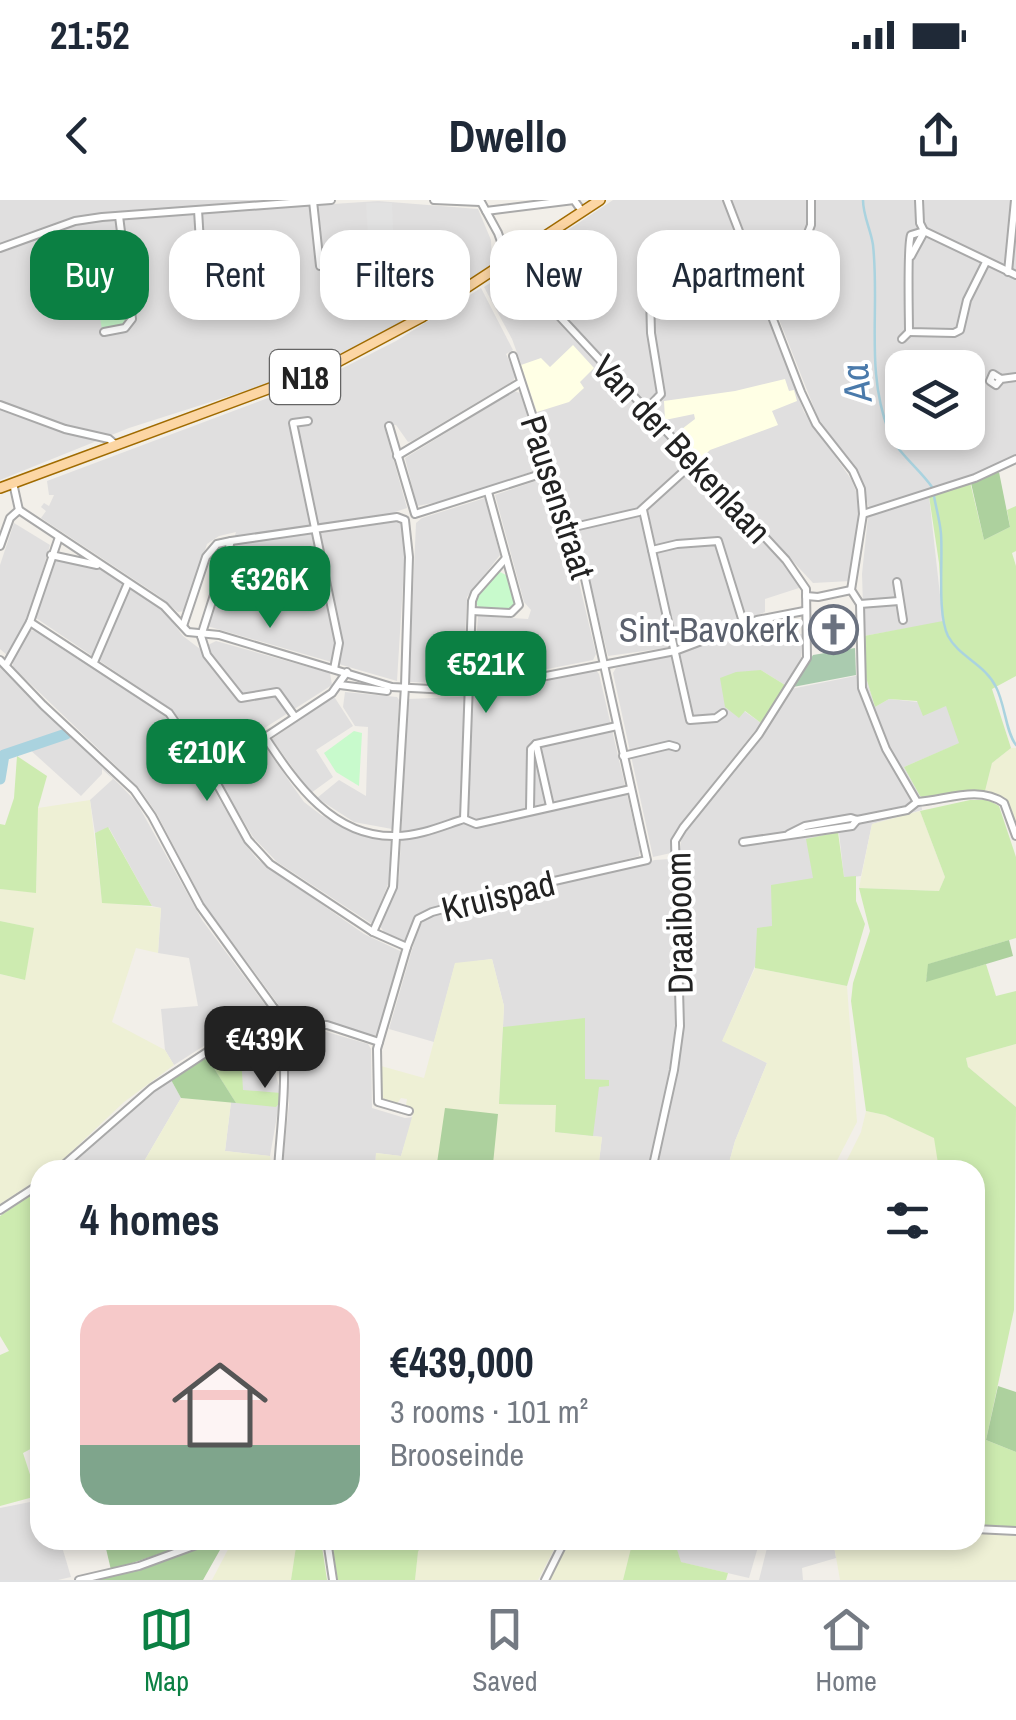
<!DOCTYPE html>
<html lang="en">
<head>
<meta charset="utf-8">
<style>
	body { margin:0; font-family:"Archivo Narrow",sans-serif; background:#f6f6f7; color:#1f2937; height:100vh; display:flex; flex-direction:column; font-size:38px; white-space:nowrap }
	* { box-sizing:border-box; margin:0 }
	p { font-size:32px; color:#747a83 }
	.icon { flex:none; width:55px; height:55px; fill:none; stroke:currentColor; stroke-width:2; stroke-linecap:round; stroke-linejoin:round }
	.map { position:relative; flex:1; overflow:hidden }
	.panel { position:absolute; left:30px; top:960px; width:955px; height:390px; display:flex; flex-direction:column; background:#fff; border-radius:30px; box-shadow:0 5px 15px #0003 }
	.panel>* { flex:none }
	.guide { position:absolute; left:30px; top:30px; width:958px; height:90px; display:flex; gap:20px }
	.controls { position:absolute; left:885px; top:150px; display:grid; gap:20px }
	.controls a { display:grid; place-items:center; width:100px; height:100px; border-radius:20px; background:#fff; box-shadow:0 5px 15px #0003; font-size:50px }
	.price { position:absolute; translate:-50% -85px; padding:0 22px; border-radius:20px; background:#0b8043; color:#fff; font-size:32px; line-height:65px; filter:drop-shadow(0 2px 5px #0008) }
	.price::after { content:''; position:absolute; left:50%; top:60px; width:30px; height:22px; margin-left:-15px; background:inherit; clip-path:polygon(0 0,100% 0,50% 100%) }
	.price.on { background:#222; color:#fff }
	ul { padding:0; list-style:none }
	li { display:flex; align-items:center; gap:30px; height:250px; padding:0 50px }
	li+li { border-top:2px solid #e0e1e3 }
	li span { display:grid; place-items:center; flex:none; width:280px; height:200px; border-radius:30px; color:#555 }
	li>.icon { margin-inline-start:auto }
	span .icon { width:120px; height:120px; fill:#fffc; stroke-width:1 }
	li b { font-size:42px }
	h2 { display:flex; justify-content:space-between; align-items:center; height:120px; padding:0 50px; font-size:42px }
	.tag { padding:0 35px; border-radius:30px; background:#fff; box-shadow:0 5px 15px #0003; font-size:35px; line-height:90px }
	.tag.on { background:#0b8043; color:#fff }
	.status { display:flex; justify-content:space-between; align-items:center; height:70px; padding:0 50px; background:#fff; direction:ltr }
	.status svg { height:28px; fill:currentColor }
	header { display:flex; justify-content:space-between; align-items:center; height:130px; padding:0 50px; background:#fff; font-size:45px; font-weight:800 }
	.tabs { display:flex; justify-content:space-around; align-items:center; height:140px; border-top:2px solid #e0e1e3; background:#fff; font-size:28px; color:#747a83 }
	.tabs a { display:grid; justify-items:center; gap:5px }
	.tabs .on { color:#0b8043 }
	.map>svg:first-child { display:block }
	.residential { fill:#e0dfdf; fill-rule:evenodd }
	.education { fill:#ffffe5 }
	.farmland { fill:#eef0d5 }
	.grass { fill:#cdebb0 }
	.forest { fill:#add19e }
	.cemetery { fill:#aacbaf }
	.park { fill:#c8facc }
	.parking { fill:#e2e2e2 }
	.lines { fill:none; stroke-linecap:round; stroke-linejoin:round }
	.stream { stroke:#aad3df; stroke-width:2.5 }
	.river { stroke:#aad3df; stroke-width:11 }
	.minor-casing { stroke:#a9a9a9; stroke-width:10 }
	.major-casing { stroke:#a06b00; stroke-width:12 }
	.minor { stroke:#fff; stroke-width:6 }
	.major { stroke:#fcd6a4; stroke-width:9 }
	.labels { text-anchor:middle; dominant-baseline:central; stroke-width:8; stroke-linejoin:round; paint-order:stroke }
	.shield { fill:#fff; stroke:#646464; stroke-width:2.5 }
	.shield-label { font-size:32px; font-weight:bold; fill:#222 }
	.street-label { font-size:35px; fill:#222; stroke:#fff }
	.worship-label { font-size:35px; fill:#5b616d; stroke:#fff; text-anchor:end }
	.water-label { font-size:38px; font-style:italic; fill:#4a7aab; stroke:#fff }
</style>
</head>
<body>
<div class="status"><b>21:52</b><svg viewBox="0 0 49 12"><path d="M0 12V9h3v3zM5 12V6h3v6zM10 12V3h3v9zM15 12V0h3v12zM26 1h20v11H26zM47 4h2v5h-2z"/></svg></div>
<header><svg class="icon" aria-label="back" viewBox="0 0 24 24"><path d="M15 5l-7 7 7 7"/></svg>Dwello<svg class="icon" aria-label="share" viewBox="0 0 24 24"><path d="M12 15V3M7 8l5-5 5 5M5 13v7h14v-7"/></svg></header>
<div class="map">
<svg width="1016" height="1380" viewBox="0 0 1016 1380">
	<rect width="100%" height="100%" fill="#f2efe9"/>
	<g class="residential">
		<polygon points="0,0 288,0 102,14 50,26 0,45"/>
		<polygon points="613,0 724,0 804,212 851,279 856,291 859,315 851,381 813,383 517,64"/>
		<path d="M732,0H1016V256L967,277L869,308L859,274L818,218ZM902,168H968V232H902Z"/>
		<polygon points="378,1 478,9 491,40 492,64 418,113 349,150 267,184 129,228 0,280 0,52 54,32 96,20"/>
		<polygon points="510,70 800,381 802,387 765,399 765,412 732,425 665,448 608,456 585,361 527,180 512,139 484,87"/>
		<polygon points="481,88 513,150 506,154 516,176 513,181 412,241 408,242 396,225 384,226 407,308 395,312 397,320 402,324 405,351 397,481 207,426 236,332 219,336 207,344 185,411 178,412 159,396 41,318 46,311 41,307 44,303 49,306 54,295 49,295 47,281 329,175 396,141"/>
		<polygon points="514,191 520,193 528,217 543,263 540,269 448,300 417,306 405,258"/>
		<polygon points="544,278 549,281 571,349 596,454 593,460 481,482 475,459 478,416 528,419 531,410 524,402 495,295"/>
		<polygon points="929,296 943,422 864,436 862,374 868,317"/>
		<polygon points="485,298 500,355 467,397 463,481 458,484 409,482 416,323 422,318"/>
		<polygon points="14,323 50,345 28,420 7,455 0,449 0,365"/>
		<polygon points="58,359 97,367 120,381 164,411 183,436 200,449 216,441 330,473 332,485 210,563 192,532 171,509 36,418 53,363"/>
		<polygon points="30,430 39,432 161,512 186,541 245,644 257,659 364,734 400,751 401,758 378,834 373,836 329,822 283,818 278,804 204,704 157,614 139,588 13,467 13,460"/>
		<polygon points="756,433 757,438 803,434 801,458 785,485 761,470 739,517 744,511 761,523 682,622 671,641 671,653 653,657 613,473 616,468 668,456 735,434 747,437"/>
		<polygon points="0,464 43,509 123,588 137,603 202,720 266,806 174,865 165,850 161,809 198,806 189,758 158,753 161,708 152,706 109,628 95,633 90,600 113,579 102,569 102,574 81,596 27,547 8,553 6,559 0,558"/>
		<polygon points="595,469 599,474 640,650 639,656 422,712 404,741 384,732 380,726 399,678 408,499 458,497"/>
		<polygon points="865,474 875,507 889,499 947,505 960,543 904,567 920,596 922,610 872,624 861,676 844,678 839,633 814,678 772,727 723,840 767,863 735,941 727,970 655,970 677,876 683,829 679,656 682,635 762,535 791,489"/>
		<polygon points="345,492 397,497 399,500 392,629 354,622 317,598 339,580 366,596 368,527 355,526 343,507"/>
		<polygon points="332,498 335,498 353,526 316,550 333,577 311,593 272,539"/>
		<polygon points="263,544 304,602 321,615 359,635 391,641 389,682 372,724 277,662 253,637 217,576"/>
		<polygon points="670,659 677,827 674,854 648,970 598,970 602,937 555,932 499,904 504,806 492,759 455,764 434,842 389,829 418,729 427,716 655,660"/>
		<polygon points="266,819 272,821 276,876 281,893 270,956 225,951 231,902 234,902 205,854"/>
		<polygon points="320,830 368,844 371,849 372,908 405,918 413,917 401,956 376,953 375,970 282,970 289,904 284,831"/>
		<polygon points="170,878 181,898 139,970 79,970 76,961 132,908"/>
		<polygon points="40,1300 40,1340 60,1340 71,1377 58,1380 0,1380 0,1308"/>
		<polygon points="674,1340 760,1340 749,1378 680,1362"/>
		<polygon points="769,1340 833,1340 836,1358 802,1368 803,1380 759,1380"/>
	</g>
	<g class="education">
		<polygon points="573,145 594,168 580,182 584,188 569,202 537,212 521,165 541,158 550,167"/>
		<polygon points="785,179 789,191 794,190 797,201 772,211 778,225 710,250 702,258 678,232 695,219 694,214 665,220 664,201 735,191"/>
	</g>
	<g class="farmland">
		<polygon points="1011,548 1016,548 1016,628 1008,602 1000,596 985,591 992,563"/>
		<polygon points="90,600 102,702 161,708 158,753 136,748 112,822 165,850 174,865 124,902 53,969 40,970 40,978 0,1004 0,774 24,780 33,728 0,721 0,689 36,692 38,608"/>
		<polygon points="920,611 945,677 939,691 859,688 872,624"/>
		<polygon points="492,759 504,806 499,904 557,905 556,932 602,937 598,970 521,970 492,964 439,970 375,970 376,953 401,956 414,910 406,905 407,899 401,898 396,905 385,902 380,895 381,866 424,878 455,763"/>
		<polygon points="755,768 847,786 857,922 832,970 727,970 735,941 767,863 722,841"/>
		<polygon points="1016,844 1016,907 968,867 966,858"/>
		<polygon points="181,898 231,902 225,951 270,956 272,970 139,970"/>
		<polygon points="866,911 885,915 935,938 939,970 842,970 861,932"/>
		<polygon points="975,1333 1016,1336 1016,1380 840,1380 833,1340 975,1340"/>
		<polygon points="233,1340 297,1340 291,1380 212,1380"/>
		<polygon points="423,1340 559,1340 538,1380 415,1380 418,1352"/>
		<polygon points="569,1340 633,1340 623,1380 549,1380"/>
	</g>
	<g class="grass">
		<polygon points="970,282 984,340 1010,327 1007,310 1016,306 1016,351 1012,353 1016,366 1016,476 992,489 1011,548 992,563 985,591 924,598 920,596 904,567 959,543 946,506 923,516 917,501 889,499 875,507 865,474 864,436 943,421 939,363 929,296"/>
		<polygon points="761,470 785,485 761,523 745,511 739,518 725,507 720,478 736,472"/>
		<polygon points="17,556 47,576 38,608 36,693 0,689 0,624 5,625 14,598"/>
		<polygon points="970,600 988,600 999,606 1016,657 1016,738 929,764 926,781 986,764 996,796 1016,791 1016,844 966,858 968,867 1016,907 1014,1110 986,1240 1016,1252 1016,1327 975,1324 975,970 939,970 934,938 885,915 866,911 851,801 853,783 870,731 859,688 939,691 945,677 920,611"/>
		<polygon points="108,627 152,706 102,703 95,633"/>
		<polygon points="838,632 844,677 856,676 856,701 865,724 847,786 755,768 757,728 772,726 771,685 813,678 806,639"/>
		<polygon points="0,721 34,728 25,780 0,774"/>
		<polygon points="585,818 585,879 609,880 609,886 599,887 593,936 555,932 556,905 499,904 503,827"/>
		<polygon points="240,836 243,890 281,893 281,901 276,907 236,903 205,854"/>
		<polygon points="40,989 40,1244 23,1253 37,1296 0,1306 0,1155 9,1151 0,1136 0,1016"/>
		<polygon points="297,1340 321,1340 327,1380 291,1380"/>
		<polygon points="330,1340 423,1340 418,1352 415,1380 337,1380"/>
		<polygon points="633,1340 674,1340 681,1362 728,1373 726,1380 623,1380"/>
	</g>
	<g class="forest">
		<polygon points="999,272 1010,327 984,340 971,283"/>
		<polygon points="1009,740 1013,756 926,782 928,764"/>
		<polygon points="205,854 236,903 181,898 170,878"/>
		<polygon points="445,908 498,914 493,964 521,970 436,970"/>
		<polygon points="998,1186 1016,1192 1016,1252 986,1240"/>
		<polygon points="104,1340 201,1340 111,1370"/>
		<polygon points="220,1340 225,1341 203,1380 94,1380 141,1369"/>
	</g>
	<polygon class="cemetery" points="855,448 856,475 793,487 813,455"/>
	<g class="park">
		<polygon points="125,84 129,119 122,126 102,129 94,87"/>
		<path d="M500,372L508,376L515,405L506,411L481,409L477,405C476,392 488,377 500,372Z"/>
		<polygon points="354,531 362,533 359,586 336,572 324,553"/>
	</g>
	<polygon class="parking" points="366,3 392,3 393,30 372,33 382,63 345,75 332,41 368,35"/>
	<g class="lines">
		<g class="stream">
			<path d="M863,0C863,16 871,30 873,45C880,109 865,171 889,232C897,253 919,268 932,287"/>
			<path d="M934,296C936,308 940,321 941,334C943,361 937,414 948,436C959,457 985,464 996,487C1005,504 1006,533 1016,545"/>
		</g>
		<polyline class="river" points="0,579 4,555 66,534"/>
		<defs>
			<g id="minor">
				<polyline points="434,0 480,2"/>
				<polyline points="480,0 498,33 508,61 786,360 806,389 807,458 759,534 683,628 675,641 680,826 674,870 652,970"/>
				<polyline points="727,0 801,192 816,224 853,271 861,289 863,314 851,390 860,404 862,488 886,549 917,602"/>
				<polyline points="919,0 920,23 924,31 1016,75"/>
				<polyline points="313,1 320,66"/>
				<polyline points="198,10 201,59"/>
				<polyline points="486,11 574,0 579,7"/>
				<path d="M924,31L911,35C907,43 909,116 909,132L954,133L960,130L967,100L986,62"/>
				<polyline points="0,48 75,21 102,17 331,0"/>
				<polyline points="911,56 924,32"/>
				<polyline points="752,63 804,43 811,25 811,0"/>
				<polyline points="1008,72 1015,0"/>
				<polyline points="104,132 125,128 132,119 119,16"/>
				<polyline points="902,139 909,132"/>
				<polyline points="1001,179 996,185 990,181 993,174 1001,179 1016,177"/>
				<polyline points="0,205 65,229 109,239 116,245"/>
				<polyline points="646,210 661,194 651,133 650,94"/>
				<polyline points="308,221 293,223 339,443 334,469"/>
				<polyline points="389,226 415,314 550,271"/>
				<polyline points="397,256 521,182"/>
				<polyline points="19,310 164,406 188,432 219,435 392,487 469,491 675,451 757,420 804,411"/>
				<polyline points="643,310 690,520 716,518 723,513"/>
				<polyline points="863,314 975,278 1016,259"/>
				<polyline points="570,328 639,312 693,263"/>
				<polyline points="231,341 397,317 405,320 409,357 405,486 393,687 373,732"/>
				<polyline points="0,346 10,318 19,310 13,283"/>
				<polyline points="652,350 677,344 718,341 744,425"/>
				<polyline points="51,355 97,365"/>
				<polyline points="897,382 903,420"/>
				<polyline points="806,396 818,397 851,390"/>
				<polyline points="860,404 899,401"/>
				<polyline points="472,411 511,413 519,405 488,292"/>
				<polyline points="30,422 169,513 211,573 248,640 270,664 373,732 407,747"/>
				<polyline points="183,426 206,357 217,344 231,341 201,436"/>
				<polyline points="201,436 207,455 241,498 277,492 295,517"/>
				<path d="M0,460L43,505L134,590L152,616L200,706L274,808C292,858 281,918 278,970"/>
				<polyline points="94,462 128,383"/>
				<polyline points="6,465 30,422 59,337"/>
				<polyline points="340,485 387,491"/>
				<path d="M265,537C296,584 333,638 396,636C420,636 442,626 464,619L476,624L631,589"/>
				<polyline points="536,544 550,606"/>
				<polyline points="623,556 669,545 676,547"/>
				<polyline points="211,573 332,493 347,472"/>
				<path d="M917,602C947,600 978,585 1004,603L1016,636"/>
				<polyline points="530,610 531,549 536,544 617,526"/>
				<polyline points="464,619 472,401 475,393 506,358"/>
				<polyline points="789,634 805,626 851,618 857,620 907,610 917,602"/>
				<polyline points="743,642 852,626 857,620"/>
				<polyline points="280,824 327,825 379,842"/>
				<polyline points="409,911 378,902 377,849 407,747 418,719 432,712 519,689 647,660 584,374 513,156"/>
				<polyline points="58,970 152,888 274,808"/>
				<polyline points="0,1010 40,984"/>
				<polyline points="975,1329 1016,1331"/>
				<polyline points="327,1340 333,1380"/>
				<polyline points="79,1380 139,1366 210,1340"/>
				<polyline points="545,1380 565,1340"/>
			</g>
			<polyline id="major" points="0,288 330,166 422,117 600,0"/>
		</defs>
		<use href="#minor" class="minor-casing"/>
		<use href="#major" class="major-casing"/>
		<use href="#minor" class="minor"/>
		<use href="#major" class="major"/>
	</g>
	<defs>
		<symbol id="church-ring" viewBox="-11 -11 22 22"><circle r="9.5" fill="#fff" stroke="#6b7280" stroke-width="1.5"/><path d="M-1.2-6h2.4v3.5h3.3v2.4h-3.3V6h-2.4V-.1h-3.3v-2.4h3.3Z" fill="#6b7280"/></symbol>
	</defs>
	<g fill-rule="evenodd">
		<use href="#church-ring" x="806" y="402" width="55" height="55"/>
	</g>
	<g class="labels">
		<rect class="shield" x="270" y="150" width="70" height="54" rx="8"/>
		<g class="shield-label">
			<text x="305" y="177">N18</text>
		</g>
		<g class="street-label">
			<text transform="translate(682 249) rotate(47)">Van der Bekenlaan</text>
			<text transform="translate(558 297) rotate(72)">Pausenstraat</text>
			<text transform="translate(498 696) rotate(-14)">Kruispad</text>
			<text transform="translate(679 723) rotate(-91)">Draaiboom</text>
		</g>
		<g class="worship-label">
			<text x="799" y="429">Sint-Bavokerk</text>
		</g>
		<g class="water-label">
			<text transform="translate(856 183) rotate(-97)">Aa</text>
		</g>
	</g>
</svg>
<div class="controls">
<a><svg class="icon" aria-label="layers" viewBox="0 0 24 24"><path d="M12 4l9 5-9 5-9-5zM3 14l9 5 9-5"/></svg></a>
</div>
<b class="price" style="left:270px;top:431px">€326K</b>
<b class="price" style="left:486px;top:516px">€521K</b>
<b class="price" style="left:207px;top:604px">€210K</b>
<b class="price on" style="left:265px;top:891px">€439K</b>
<div class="guide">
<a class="tag on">Buy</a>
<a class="tag">Rent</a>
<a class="tag">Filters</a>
<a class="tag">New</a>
<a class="tag">Apartment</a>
</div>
<section class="panel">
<h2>4 homes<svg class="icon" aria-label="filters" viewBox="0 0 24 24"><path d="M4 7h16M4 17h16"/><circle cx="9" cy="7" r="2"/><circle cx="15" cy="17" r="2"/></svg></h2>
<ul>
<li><span style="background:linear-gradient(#f6c9c9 70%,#7fa58c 0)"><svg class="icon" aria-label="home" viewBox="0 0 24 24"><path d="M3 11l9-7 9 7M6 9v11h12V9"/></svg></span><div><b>€439,000</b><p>3 rooms · 101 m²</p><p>Brooseinde</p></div></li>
</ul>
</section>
</div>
<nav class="tabs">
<a class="on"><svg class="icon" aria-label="map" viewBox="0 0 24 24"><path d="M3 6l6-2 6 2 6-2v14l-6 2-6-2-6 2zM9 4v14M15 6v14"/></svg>Map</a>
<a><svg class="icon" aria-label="saved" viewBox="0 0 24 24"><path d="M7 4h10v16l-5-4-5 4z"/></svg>Saved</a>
<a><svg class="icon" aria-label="home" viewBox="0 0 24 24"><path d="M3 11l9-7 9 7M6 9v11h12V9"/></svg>Home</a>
</nav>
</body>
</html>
